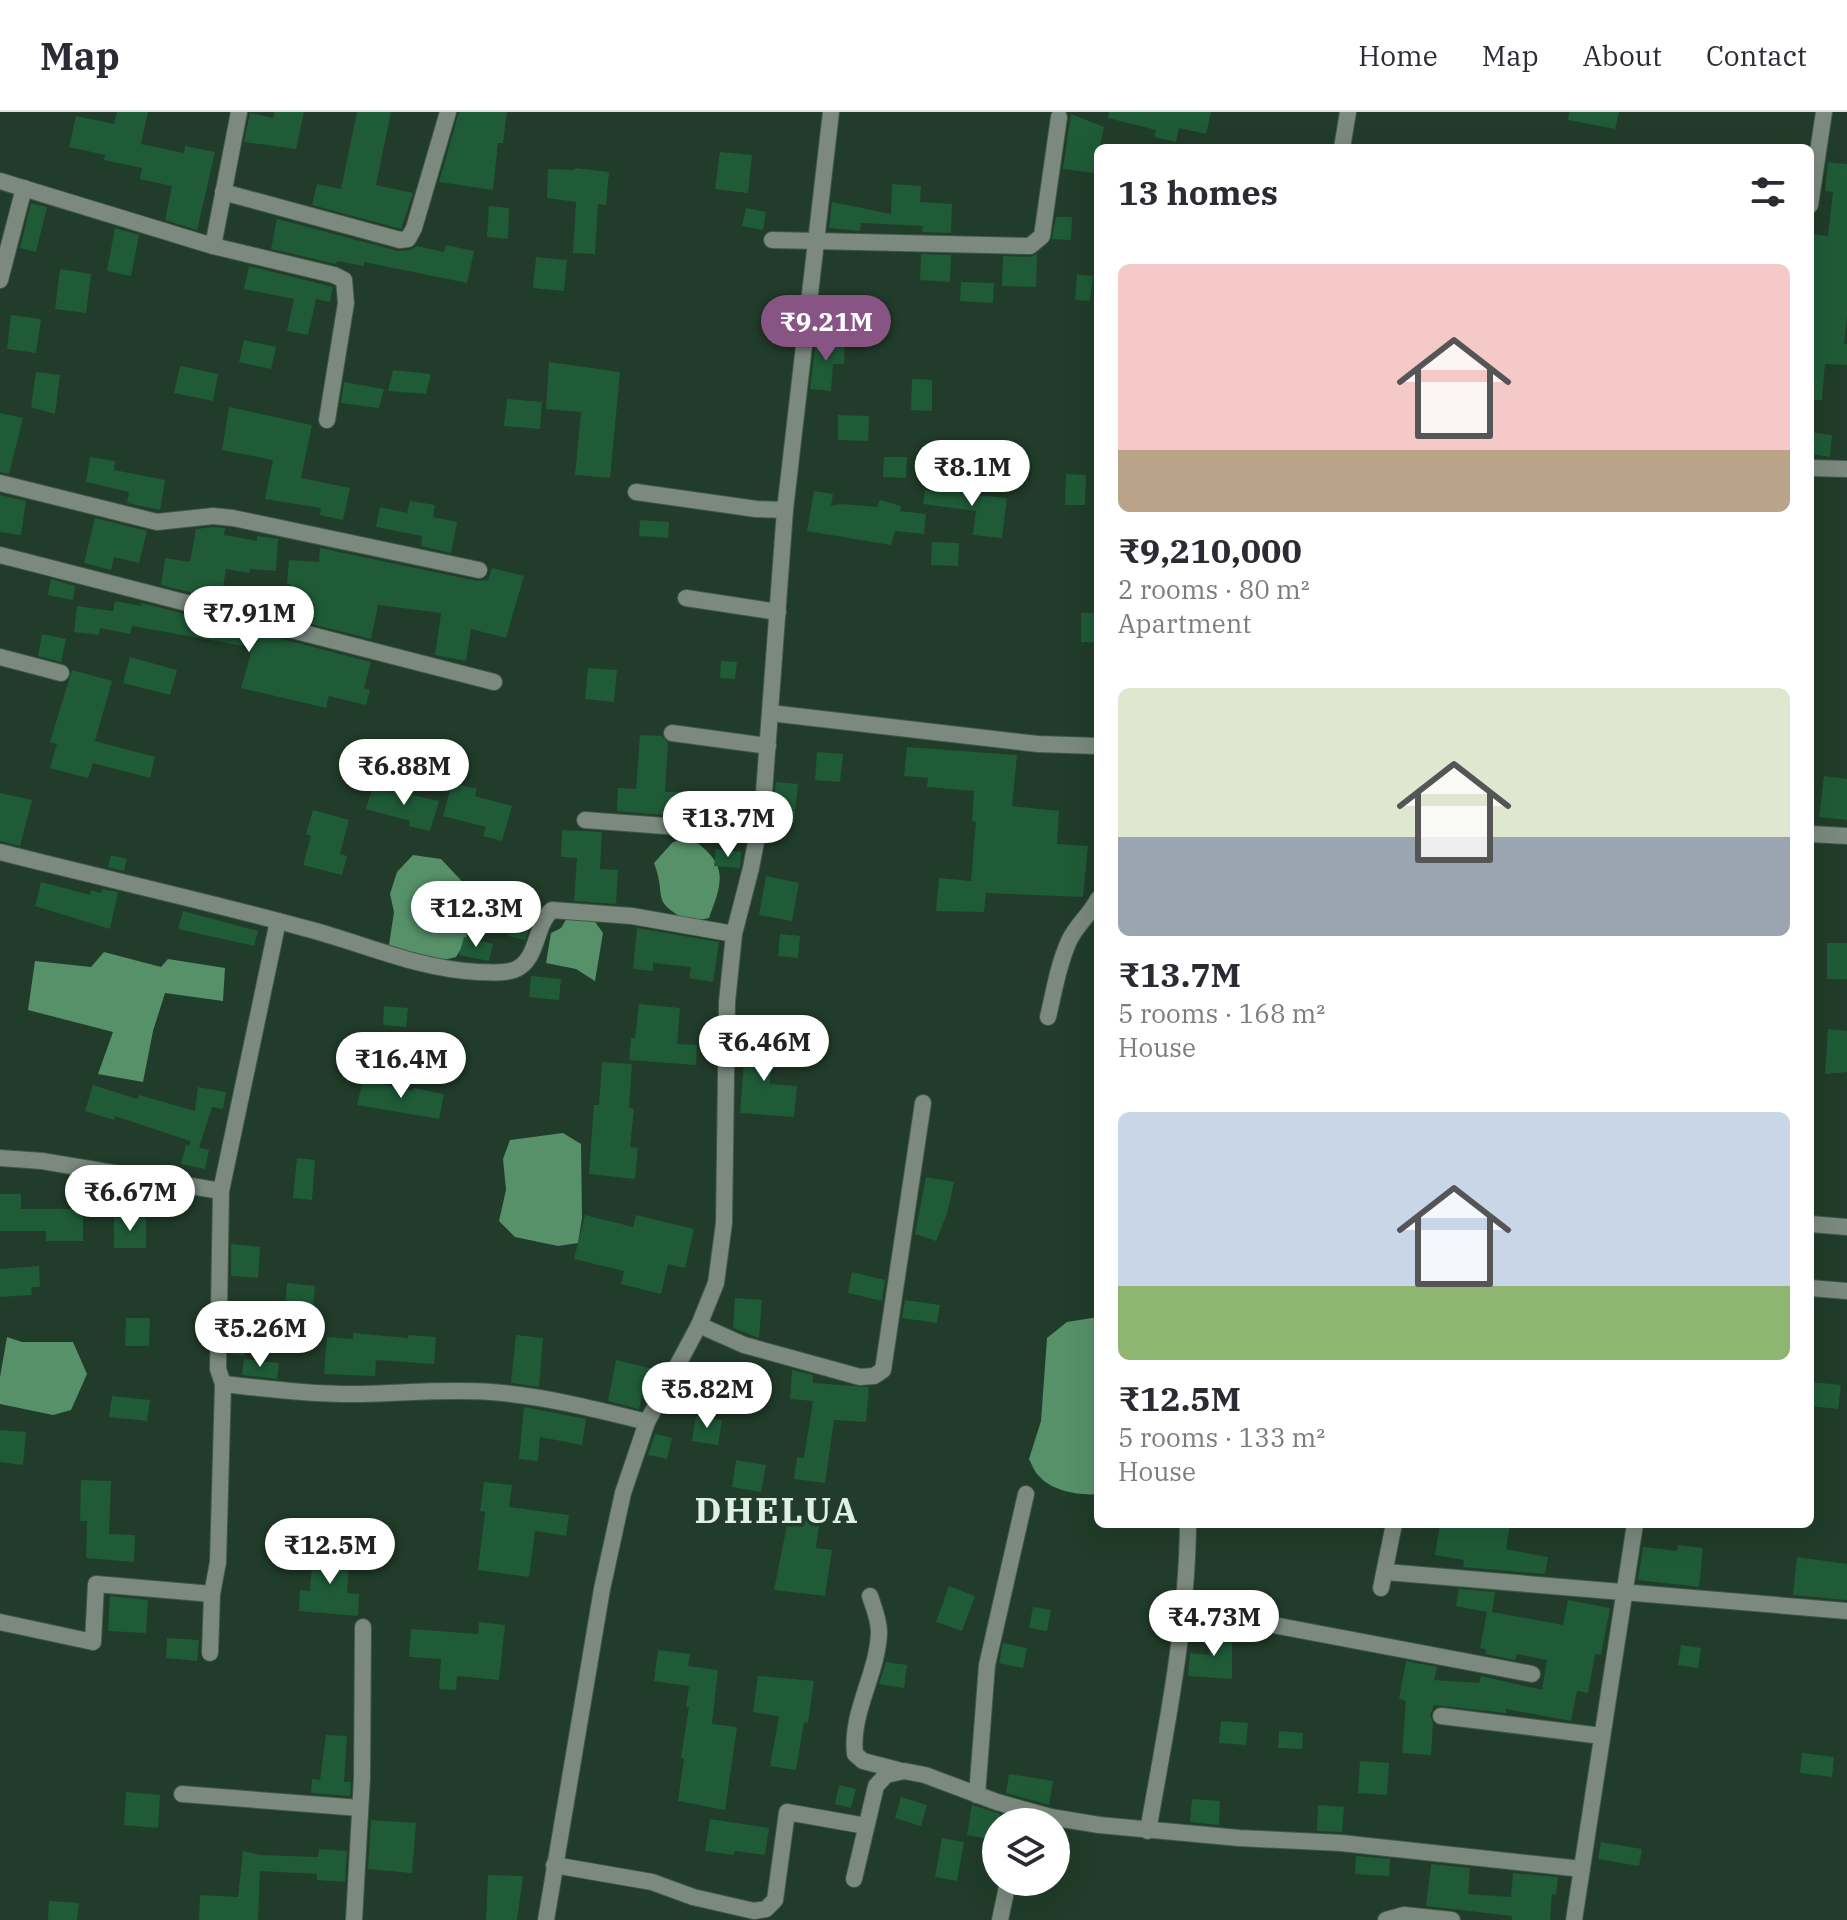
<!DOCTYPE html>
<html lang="en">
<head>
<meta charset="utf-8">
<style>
	body { margin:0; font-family:"IBM Plex Serif",serif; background:#f7f7f7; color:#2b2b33; height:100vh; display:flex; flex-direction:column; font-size:30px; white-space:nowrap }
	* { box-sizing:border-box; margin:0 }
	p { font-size:26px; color:#7c7c81 }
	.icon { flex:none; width:44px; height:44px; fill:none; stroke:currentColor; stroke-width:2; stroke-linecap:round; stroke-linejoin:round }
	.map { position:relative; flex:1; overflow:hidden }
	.panel { position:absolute; left:1094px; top:32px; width:720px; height:1384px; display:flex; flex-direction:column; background:#fff; border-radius:12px; box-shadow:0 8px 32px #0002 }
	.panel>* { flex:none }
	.buttons { position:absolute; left:982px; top:1696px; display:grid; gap:16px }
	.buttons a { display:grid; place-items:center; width:88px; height:88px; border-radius:50%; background:#fff; box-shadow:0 8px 32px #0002; font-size:40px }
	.price { position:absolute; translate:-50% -68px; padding:0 18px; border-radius:28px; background:#fff; color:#222; font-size:26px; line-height:52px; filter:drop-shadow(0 2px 4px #0008) }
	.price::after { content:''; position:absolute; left:50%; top:48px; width:24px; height:18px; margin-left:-12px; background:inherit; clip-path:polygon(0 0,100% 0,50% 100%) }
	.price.current { background:#885484; color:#fff }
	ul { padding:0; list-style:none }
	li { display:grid; align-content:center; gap:16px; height:424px; padding:0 24px }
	li span { display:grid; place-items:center; height:248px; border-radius:12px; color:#555 }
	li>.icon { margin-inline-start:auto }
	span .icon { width:144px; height:144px; fill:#fffc; stroke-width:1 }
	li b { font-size:34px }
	h2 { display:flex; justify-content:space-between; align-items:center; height:96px; padding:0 24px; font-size:34px }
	header { display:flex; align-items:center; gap:48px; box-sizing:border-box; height:112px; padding:0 40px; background:#fff; border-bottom:2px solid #e1e1e2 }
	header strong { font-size:38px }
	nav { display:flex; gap:44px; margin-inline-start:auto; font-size:28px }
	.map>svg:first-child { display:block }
	.water { fill:#569169 }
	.building { fill:#1f5b37 }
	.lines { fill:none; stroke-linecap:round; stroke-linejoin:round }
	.street-casing { stroke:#3f5948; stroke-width:18 }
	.street { stroke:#7b897f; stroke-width:16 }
	.labels { text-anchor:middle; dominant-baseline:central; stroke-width:7; stroke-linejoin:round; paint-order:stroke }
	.district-label { font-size:36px; font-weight:bold; letter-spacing:2px; fill:#dfefe3; stroke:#213c2a }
</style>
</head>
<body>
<header>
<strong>Map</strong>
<nav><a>Home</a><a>Map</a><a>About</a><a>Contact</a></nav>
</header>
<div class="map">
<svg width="1847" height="1808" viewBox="0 0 1847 1808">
	<rect width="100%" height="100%" fill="#213c2a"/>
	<g class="water">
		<path d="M687,723C726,751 726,763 709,806L690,810C648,787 668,788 654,751L672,731Z"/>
		<polygon points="413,743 441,747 473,781 464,803 467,827 456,845 431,851 389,833 394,800 390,782 397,760"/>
		<polygon points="567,806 593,807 603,821 595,869 576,857 546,851 551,821 561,816"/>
		<polygon points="104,840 161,855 168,847 225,856 223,889 165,881 153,919 143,970 98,962 113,920 28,898 35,849 91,855"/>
		<polygon points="563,1021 581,1032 582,1106 578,1131 558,1134 515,1125 499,1109 506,1078 503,1047 510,1028"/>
		<path d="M1098,1205V1382C1081,1384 1052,1379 1040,1365C1035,1361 1032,1353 1029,1347L1041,1309L1047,1226L1067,1210Z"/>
		<polygon points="7,1225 22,1230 73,1230 87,1262 71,1298 53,1303 0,1292 0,1265"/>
	</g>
	<g class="building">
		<polygon points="117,0 148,0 141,32 184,41 185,34 215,40 197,118 165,108 172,74 140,67 142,56 104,48 105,43 69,35 76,4 114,12"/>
		<polygon points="274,0 304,0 296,37 244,30 250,1 273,6"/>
		<polygon points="357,0 391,0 376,73 413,81 401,117 312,93 317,72 341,77"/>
		<polygon points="459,0 507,0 503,31 498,31 493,78 439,70"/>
		<polygon points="1109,0 1211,0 1206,22 1179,16 1176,30 1154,25 1156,18 1108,6"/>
		<polygon points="1569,0 1619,0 1615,17 1568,8"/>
		<polygon points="1071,2 1104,15 1094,61 1063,57"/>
		<polygon points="720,40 752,43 748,81 715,77"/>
		<polygon points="1828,50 1847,52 1847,204 1844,232 1847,232 1847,253 1825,252 1822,288 1810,288 1810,156 1814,122 1828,124 1833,80 1825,79"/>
		<polygon points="575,56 609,60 606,93 598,92 595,142 573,141 576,90 547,86 548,57 575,58"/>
		<polygon points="892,72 921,74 920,90 952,92 951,121 922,120 923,114 861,111 860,119 829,116 832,90 891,102"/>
		<polygon points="31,91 47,95 36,140 20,136"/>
		<polygon points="489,94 509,96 508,127 487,125"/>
		<polygon points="746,96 766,100 763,118 742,114"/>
		<polygon points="1056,105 1072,105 1071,128 1052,127"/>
		<polygon points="277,107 398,139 410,138 417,134 444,140 446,133 474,139 467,171 364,150 364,154 337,149 336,152 271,137"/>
		<polygon points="115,116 139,123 131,164 107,159"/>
		<polygon points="921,142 951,143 950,170 920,168"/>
		<polygon points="1037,142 1036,175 1002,174 1003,144 1030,145"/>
		<polygon points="536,145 567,148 564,179 533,176"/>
		<polygon points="249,154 333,175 330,190 316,187 308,223 287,219 294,187 244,177"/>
		<polygon points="60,157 91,162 86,201 55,197"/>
		<polygon points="1077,162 1093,164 1090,189 1075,188"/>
		<polygon points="961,170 994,171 993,191 960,189"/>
		<polygon points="11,203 41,207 36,241 7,237"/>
		<polygon points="244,228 276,235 271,257 239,250"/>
		<polygon points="816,228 845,229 844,252 833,252 831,279 810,277"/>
		<polygon points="549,250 620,260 610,366 575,363 581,300 546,297"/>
		<polygon points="180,254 218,262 213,289 174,281"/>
		<polygon points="393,258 431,262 426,282 388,279"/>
		<polygon points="36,260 60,263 55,302 31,295"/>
		<polygon points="912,267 932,268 932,299 911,298"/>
		<polygon points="344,270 384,277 379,296 341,291"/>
		<polygon points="507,287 542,290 540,317 504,314"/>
		<polygon points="229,295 312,313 301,366 350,376 343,408 320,403 321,396 265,387 273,348 222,338"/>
		<polygon points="0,301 23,306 9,362 0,360"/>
		<polygon points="838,303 869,304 868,329 838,328"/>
		<polygon points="1810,320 1832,323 1830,345 1810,342"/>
		<polygon points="90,345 115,349 114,358 165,368 160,398 127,391 129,380 86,370"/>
		<polygon points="884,345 907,345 906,366 883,365"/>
		<polygon points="1066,362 1086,363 1085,393 1065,393"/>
		<polygon points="941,373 968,376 968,382 1007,386 1002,426 973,423 976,399 923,392 925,378 940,379"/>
		<polygon points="814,379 833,382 831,394 842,392 877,395 880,388 901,394 900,399 926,402 924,422 895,419 891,433 807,419"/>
		<polygon points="0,383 26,389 21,423 0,420"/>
		<polygon points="410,389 435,393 433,405 457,410 451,441 421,434 422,424 376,415 380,395 407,401"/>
		<polygon points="95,406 147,419 139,451 114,445 111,458 84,451"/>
		<polygon points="640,408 669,410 668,426 639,424"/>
		<polygon points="213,415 225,416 224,423 257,429 257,424 278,427 276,459 250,457 249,461 226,457 221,488 161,473 165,446 190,450 196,417"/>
		<polygon points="932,430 959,431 958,454 931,453"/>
		<polygon points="320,436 477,469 488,468 492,456 524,464 506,526 471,517 466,549 435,543 441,501 378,493 371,527 284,505 291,472 287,472 289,448 319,450"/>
		<polygon points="51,467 75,474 73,488 48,483"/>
		<polygon points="115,489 141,494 142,491 371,550 364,576 370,578 366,593 329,584 326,596 241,576 251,541 248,540 249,535 132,514 130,522 100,516 99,523 74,520 77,494 113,499"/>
		<rect x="1081" y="501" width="17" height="29"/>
		<polygon points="42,522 66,527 61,550 38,544"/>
		<polygon points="130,545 177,558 170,583 123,571"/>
		<polygon points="721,549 737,550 735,567 720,566"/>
		<polygon points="588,556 617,558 614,590 585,587"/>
		<polygon points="72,558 112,569 95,629 155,645 150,666 93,651 88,666 50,656 57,632 50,630"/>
		<polygon points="640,623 662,624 668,631 665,680 688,680 687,705 617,699 618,676 636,677"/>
		<polygon points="907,635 1017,643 1012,694 1059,699 1057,732 1088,734 1083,785 986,781 984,800 936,799 939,766 971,769 976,710 972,709 974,679 927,675 928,666 904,664"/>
		<polygon points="817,640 843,642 840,670 815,668"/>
		<polygon points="1824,664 1847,667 1847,708 1819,705"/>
		<polygon points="776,670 798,672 794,711 771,709"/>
		<polygon points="452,671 477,677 475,684 512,694 502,729 483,724 486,715 443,704"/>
		<polygon points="373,674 439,689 430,719 409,714 410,709 366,697"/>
		<polygon points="0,681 32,688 20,734 0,729"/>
		<polygon points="313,698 349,708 340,742 347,744 342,763 303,753 311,724 306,722"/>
		<polygon points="562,718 602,720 600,757 618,758 616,792 574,789 577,746 561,745"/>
		<polygon points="716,737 741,740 740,756 714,754"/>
		<polygon points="111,743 127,747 124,759 108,755"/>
		<polygon points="766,764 799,771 792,809 759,803"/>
		<polygon points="41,770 90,783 91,778 101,781 102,777 118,780 110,817 35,794"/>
		<polygon points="183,799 258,819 254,834 178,817"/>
		<polygon points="514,801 533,806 525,828 508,824"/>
		<polygon points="637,816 719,830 713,870 689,866 691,855 653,851 653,859 633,857"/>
		<polygon points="780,822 800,824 798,846 778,844"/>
		<polygon points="464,825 493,832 489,849 459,843"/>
		<rect x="1827" y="831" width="20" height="36"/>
		<polygon points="531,864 561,867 559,888 529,885"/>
		<polygon points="639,892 680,896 677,932 697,933 696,953 629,948 631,926 635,926"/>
		<polygon points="384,894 408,896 406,915 383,913"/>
		<polygon points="1828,917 1847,919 1847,960 1825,962"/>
		<polygon points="746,924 773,926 770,972 797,974 794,1005 740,1001"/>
		<polygon points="602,950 632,952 629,996 634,997 630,1035 638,1036 635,1067 589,1062 594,993 599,993"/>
		<polygon points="363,968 412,979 413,976 444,982 439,1007 357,993"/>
		<polygon points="93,973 137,987 139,983 195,999 198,975 226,980 223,997 212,995 199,1036 209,1038 205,1057 181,1052 186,1033 190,1034 190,1029 115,1004 114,1008 85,999"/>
		<polygon points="297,1046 315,1048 312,1088 293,1086"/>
		<polygon points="926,1065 954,1070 947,1102 936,1129 915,1122"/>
		<polygon points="0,1082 21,1082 21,1097 83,1097 83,1129 46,1129 46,1119 0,1119"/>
		<polygon points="585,1103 633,1115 636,1103 694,1117 685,1156 668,1152 661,1182 621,1172 624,1159 574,1147"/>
		<rect x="114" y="1106" width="32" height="30"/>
		<polygon points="231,1132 260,1135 258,1166 231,1164"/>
		<polygon points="39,1154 40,1175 31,1175 32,1183 0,1185 0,1157"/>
		<polygon points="852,1160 885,1168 882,1189 848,1181"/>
		<polygon points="287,1171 315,1174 309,1238 284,1234 288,1197 285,1197"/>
		<polygon points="735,1186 762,1188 759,1226 733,1216"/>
		<polygon points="905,1188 940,1193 937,1211 902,1206"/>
		<polygon points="126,1206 150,1206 149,1234 125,1234"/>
		<polygon points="232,1208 247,1209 244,1244 229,1242"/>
		<polygon points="353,1221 408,1226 408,1223 436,1225 434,1252 376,1248 375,1264 324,1262 327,1225 353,1227"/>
		<polygon points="516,1223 543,1226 539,1275 511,1271"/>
		<polygon points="244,1247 279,1251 277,1267 242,1263"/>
		<polygon points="616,1248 653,1257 649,1276 644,1275 639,1297 608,1289"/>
		<polygon points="792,1258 813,1263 813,1271 869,1275 866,1310 834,1308 825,1371 794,1367 797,1345 804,1346 813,1289 790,1287"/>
		<polygon points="1810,1270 1841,1273 1838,1297 1810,1294"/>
		<polygon points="112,1284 150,1288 147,1309 109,1305"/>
		<polygon points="524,1295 586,1307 582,1333 540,1325 538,1349 519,1347"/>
		<polygon points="696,1304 722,1308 718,1333 692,1329"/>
		<polygon points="0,1318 26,1320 23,1353 0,1350"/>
		<polygon points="655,1322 672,1326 667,1347 648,1343"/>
		<polygon points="736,1348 766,1353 761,1380 732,1375"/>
		<polygon points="81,1368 111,1369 109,1422 135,1423 134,1450 86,1446 87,1409 80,1409"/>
		<polygon points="484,1370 512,1373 509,1395 569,1403 566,1424 535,1419 529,1465 478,1458 485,1400 480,1399"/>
		<polygon points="789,1403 820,1407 816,1436 832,1438 825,1484 774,1478"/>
		<polygon points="1440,1412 1510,1412 1506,1437 1548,1445 1545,1462 1463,1455 1464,1448 1435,1443"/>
		<polygon points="1678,1433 1703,1436 1699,1475 1638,1468 1643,1435 1677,1439"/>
		<polygon points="313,1439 350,1441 347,1481 359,1482 358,1504 299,1499 300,1478 310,1479"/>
		<polygon points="1797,1445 1847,1452 1847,1488 1793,1483"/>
		<polygon points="949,1474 975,1484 962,1519 936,1510"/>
		<polygon points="1459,1477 1495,1480 1492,1500 1563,1513 1568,1488 1610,1496 1601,1543 1595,1542 1588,1581 1577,1579 1571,1609 1506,1597 1506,1601 1434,1593 1430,1603 1433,1611 1431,1643 1402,1641 1406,1589 1399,1587 1406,1549 1437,1555 1434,1568 1479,1571 1481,1564 1542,1578 1547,1548 1517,1542 1515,1548 1485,1542 1486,1537 1480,1536 1487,1500 1456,1494"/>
		<polygon points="110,1484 148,1488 146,1521 108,1519"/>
		<polygon points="1033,1495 1051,1498 1047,1519 1029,1516"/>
		<polygon points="479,1510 505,1513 499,1568 457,1564 456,1578 439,1577 441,1547 409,1545 411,1517 478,1522"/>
		<polygon points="1211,1519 1232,1520 1232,1567 1188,1564 1190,1541 1209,1543"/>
		<polygon points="167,1526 199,1528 197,1549 166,1546"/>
		<polygon points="1003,1531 1027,1536 1023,1556 999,1551"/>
		<polygon points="1681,1533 1701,1536 1698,1556 1678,1553"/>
		<polygon points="658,1538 690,1542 688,1554 718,1558 712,1612 737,1615 725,1698 678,1689 684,1647 681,1646 689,1595 686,1595 689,1574 654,1569"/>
		<polygon points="886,1550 907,1553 904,1576 879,1572"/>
		<polygon points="758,1564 814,1569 808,1611 804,1610 796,1658 770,1654 779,1604 753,1600"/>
		<polygon points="1221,1609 1248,1611 1246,1633 1219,1631"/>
		<polygon points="1279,1619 1303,1621 1302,1637 1278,1636"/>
		<polygon points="326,1623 347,1624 344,1670 351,1670 350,1684 311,1681 312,1667 320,1668"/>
		<polygon points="1802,1641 1834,1645 1832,1665 1800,1661"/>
		<polygon points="1360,1649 1389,1651 1387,1683 1358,1681"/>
		<polygon points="1009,1662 1053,1669 1049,1693 1006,1681"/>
		<polygon points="839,1673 856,1677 851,1696 835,1692"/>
		<polygon points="126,1680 160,1683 158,1716 124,1713"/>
		<polygon points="901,1685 927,1693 921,1714 895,1706"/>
		<polygon points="1192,1687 1220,1689 1219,1713 1190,1710"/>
		<polygon points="972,1693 1000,1702 999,1710 996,1710 995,1728 967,1723"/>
		<polygon points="1318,1693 1344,1695 1342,1720 1317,1719"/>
		<polygon points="710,1707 769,1716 765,1743 735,1739 734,1743 705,1739"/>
		<polygon points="371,1708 416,1711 412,1761 368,1757"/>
		<polygon points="942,1726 964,1730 957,1769 935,1765"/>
		<polygon points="1601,1730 1642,1737 1639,1754 1598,1747"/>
		<polygon points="319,1737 347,1739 345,1770 317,1768 317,1762 260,1759 258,1808 199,1808 200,1783 238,1785 243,1739 260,1743 318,1745"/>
		<polygon points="1356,1744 1390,1747 1389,1764 1355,1762"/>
		<polygon points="1431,1752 1470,1756 1468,1782 1511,1785 1513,1761 1558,1765 1556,1783 1552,1782 1550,1808 1512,1808 1512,1804 1426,1794"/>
		<polygon points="488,1763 523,1764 517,1808 486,1808"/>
		<polygon points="49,1789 79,1791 77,1808 48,1808"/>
	</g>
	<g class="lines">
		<defs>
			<g id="street">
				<polyline points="1342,36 1348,0"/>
				<polyline points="0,69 213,134 239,0"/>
				<polyline points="223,80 400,128 408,127 414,116 448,0"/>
				<polyline points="1810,93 1824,0"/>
				<polyline points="772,128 1030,134 1042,124 1059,5"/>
				<polyline points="213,134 334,163 344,168 346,191 327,308"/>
				<polyline points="0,168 24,76"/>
				<polyline points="1810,356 1847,357"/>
				<polyline points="0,371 157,410 213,404 233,406 479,458"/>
				<polyline points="636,380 756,397 785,398"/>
				<polyline points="0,443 494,570"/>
				<polyline points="686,486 778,500"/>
				<polyline points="0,545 61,561"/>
				<polyline points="770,601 1038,632 1098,634"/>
				<polyline points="672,621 768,634"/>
				<polyline points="585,708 758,721"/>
				<polyline points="1810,722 1847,724"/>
				<path d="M0,740C102,766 206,789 308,817C365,832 418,857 478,860C491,860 502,862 514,858C539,849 534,813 552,798L632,804L734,822"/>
				<path d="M1048,905C1054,880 1058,853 1069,829C1076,813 1090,803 1098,787"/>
				<polyline points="0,1046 42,1049 221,1079"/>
				<polyline points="1810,1112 1847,1115"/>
				<polyline points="1810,1176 1847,1179"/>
				<polyline points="699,1213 744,1233 860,1265 874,1264 883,1258 923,991"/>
				<path d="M223,1272C270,1277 317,1283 363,1282C406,1281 448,1277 491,1280C544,1284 595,1297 647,1310"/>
				<polyline points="1386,1460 1847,1499"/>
				<polyline points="1381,1476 1394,1412"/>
				<path d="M870,1484C874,1496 879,1508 879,1520C878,1561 850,1601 855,1642L863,1649L898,1658"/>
				<polyline points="1183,1496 1532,1562"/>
				<polyline points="0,1510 93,1530 96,1472 212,1482"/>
				<polyline points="210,1541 212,1482 218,1450 223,1272 218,1257 221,1079 278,809"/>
				<polyline points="1441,1604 1602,1624"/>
				<polyline points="182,1682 360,1696"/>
				<polyline points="977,1683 987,1553 1026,1382"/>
				<path d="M1148,1719C1166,1617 1187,1516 1188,1412"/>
				<polyline points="554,1753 652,1770 693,1785 754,1799 766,1797 775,1788 787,1700 866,1714"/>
				<polyline points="854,1767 876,1674 886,1663 904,1659 925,1663 997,1690 1051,1705 1099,1713 1239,1726 1341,1731 1582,1757"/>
				<polyline points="354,1808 362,1666 363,1515"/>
				<polyline points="546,1808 602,1477 623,1381 647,1310 699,1213 716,1171 724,1111 727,890 734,822 751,756 763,694 785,398 831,0"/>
				<polyline points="1000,1808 1008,1770"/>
				<polyline points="1386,1808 1404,1803 1452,1808"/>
				<polyline points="1574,1808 1635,1412"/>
			</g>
		</defs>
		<use href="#street" class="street-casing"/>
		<use href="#street" class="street"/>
	</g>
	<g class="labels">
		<g class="district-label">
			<text x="777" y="1397">DHELUA</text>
		</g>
	</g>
</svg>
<div class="buttons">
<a><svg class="icon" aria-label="layers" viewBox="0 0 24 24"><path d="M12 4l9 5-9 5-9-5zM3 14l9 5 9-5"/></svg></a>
</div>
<b class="price current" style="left:826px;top:251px">₹9.21M</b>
<b class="price" style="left:972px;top:396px">₹8.1M</b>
<b class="price" style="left:249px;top:542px">₹7.91M</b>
<b class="price" style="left:404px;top:695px">₹6.88M</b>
<b class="price" style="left:728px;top:747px">₹13.7M</b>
<b class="price" style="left:476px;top:837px">₹12.3M</b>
<b class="price" style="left:764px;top:971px">₹6.46M</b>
<b class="price" style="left:401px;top:988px">₹16.4M</b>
<b class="price" style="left:130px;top:1121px">₹6.67M</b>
<b class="price" style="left:260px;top:1257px">₹5.26M</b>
<b class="price" style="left:707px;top:1318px">₹5.82M</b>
<b class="price" style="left:330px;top:1474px">₹12.5M</b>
<b class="price" style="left:1214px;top:1546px">₹4.73M</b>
<section class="panel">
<h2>13 homes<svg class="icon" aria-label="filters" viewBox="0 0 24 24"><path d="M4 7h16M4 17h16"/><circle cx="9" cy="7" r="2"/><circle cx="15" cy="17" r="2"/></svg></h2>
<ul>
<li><span style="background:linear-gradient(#f6c9c9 75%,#b9a48a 0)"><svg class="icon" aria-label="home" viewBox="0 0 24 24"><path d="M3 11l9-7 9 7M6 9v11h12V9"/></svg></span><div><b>₹9,210,000</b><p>2 rooms · 80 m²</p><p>Apartment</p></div></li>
<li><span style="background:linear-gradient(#dfe7d0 60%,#9aa5b1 0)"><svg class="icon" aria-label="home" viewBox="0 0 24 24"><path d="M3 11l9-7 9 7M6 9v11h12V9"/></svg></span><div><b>₹13.7M</b><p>5 rooms · 168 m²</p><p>House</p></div></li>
<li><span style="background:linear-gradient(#c9d6e8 70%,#8fb573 0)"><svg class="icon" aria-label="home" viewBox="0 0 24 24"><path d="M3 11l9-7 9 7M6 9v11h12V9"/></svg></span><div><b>₹12.5M</b><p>5 rooms · 133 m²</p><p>House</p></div></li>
</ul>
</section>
</div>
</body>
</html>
